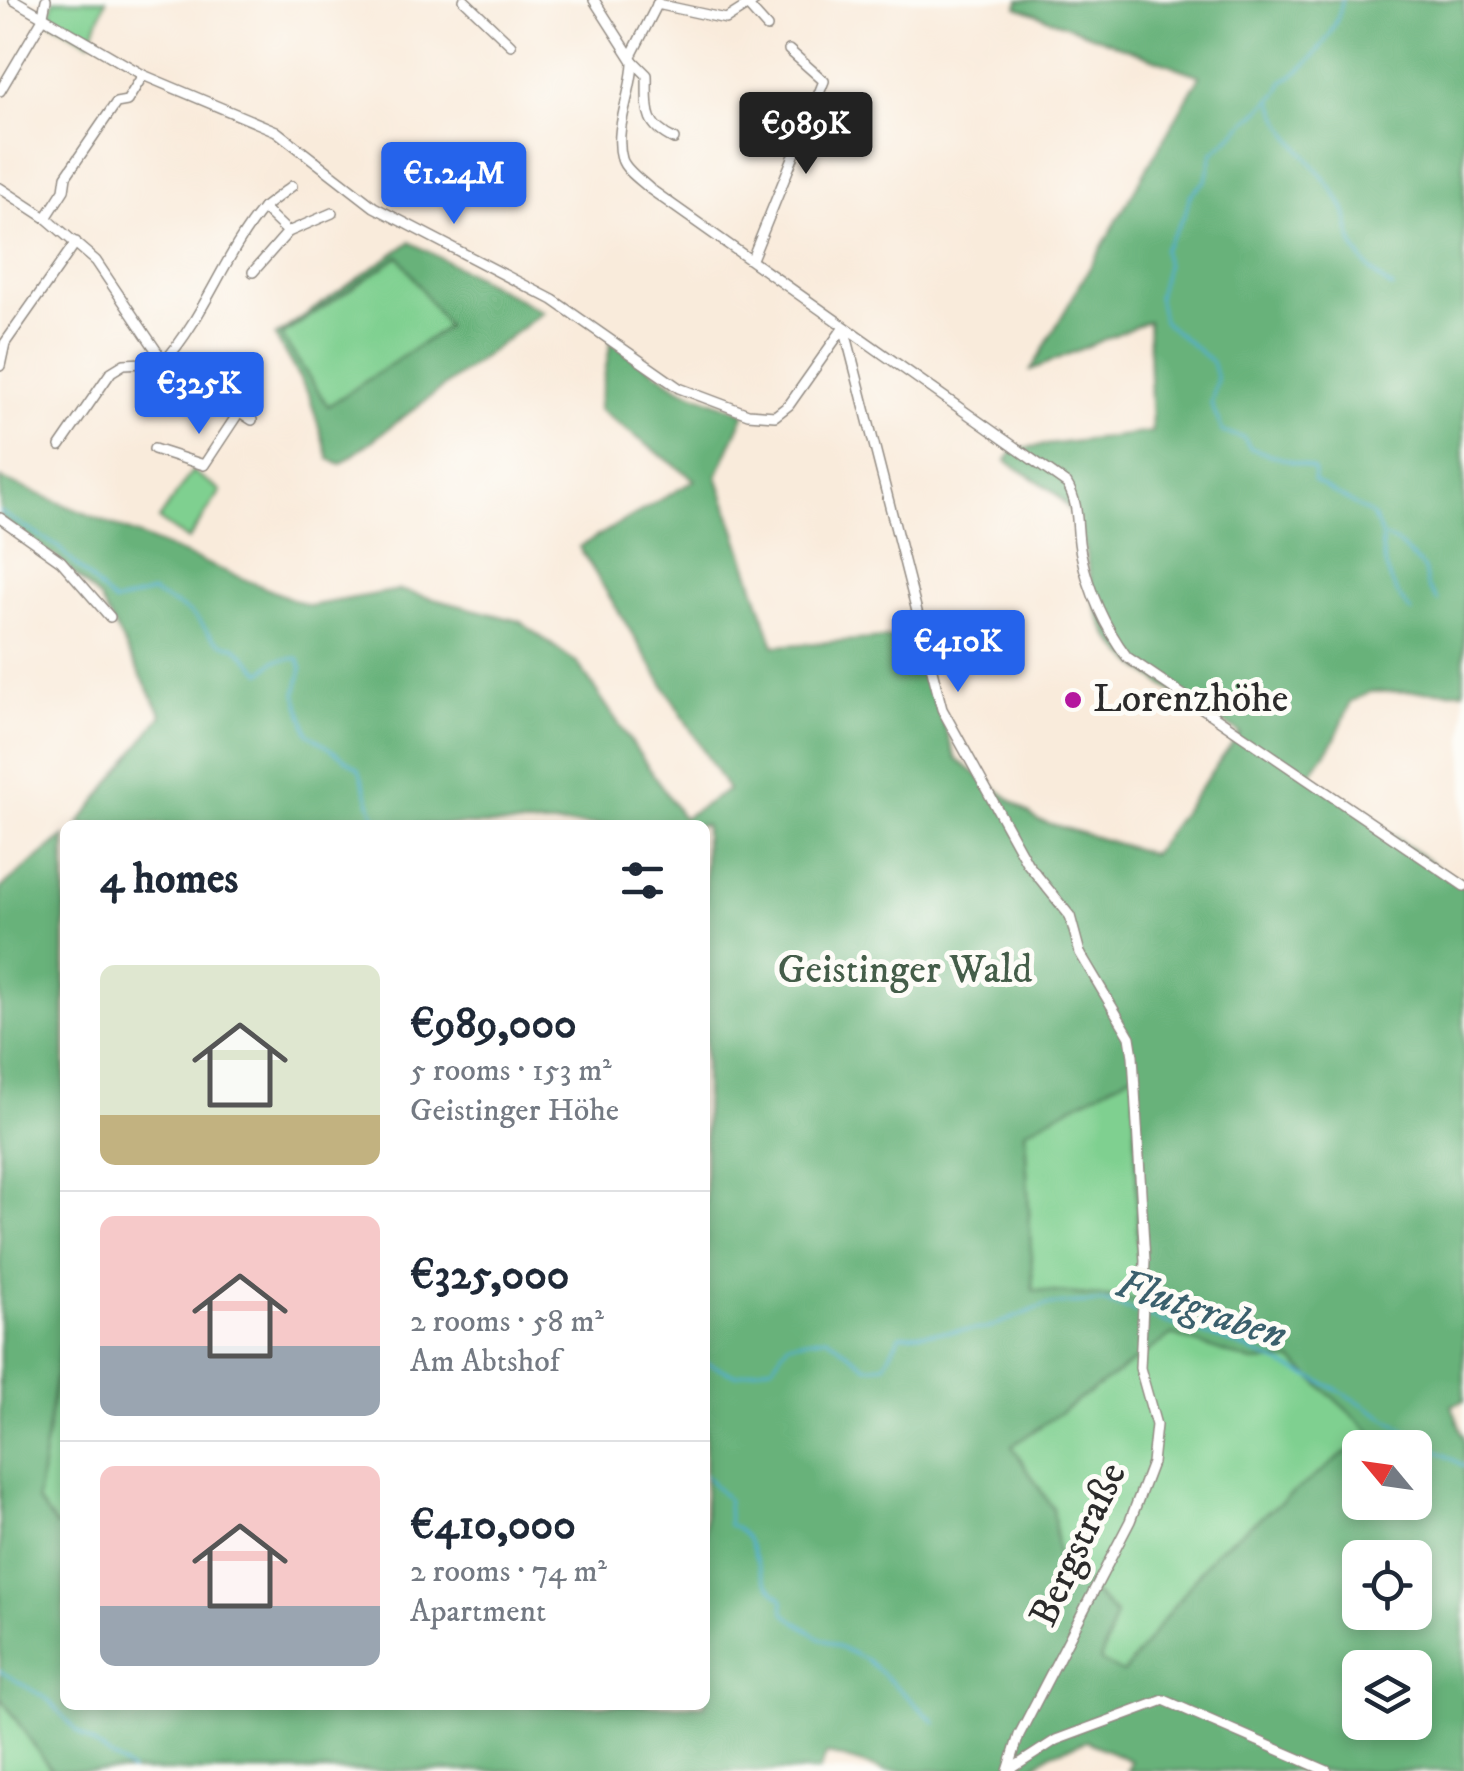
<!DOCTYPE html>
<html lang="en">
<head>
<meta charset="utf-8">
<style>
	body { margin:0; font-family:"IM FELL DW Pica",serif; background:#f2f2f3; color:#1f2937; height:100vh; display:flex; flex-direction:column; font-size:38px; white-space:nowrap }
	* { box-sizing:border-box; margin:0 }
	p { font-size:32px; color:#747a83 }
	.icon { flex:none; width:55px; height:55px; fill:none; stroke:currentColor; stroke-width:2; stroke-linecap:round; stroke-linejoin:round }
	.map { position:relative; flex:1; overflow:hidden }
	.drawer { position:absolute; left:60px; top:820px; width:650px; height:890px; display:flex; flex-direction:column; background:#fff; border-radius:15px; box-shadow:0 5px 15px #0003 }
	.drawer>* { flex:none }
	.needle { width:65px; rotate:299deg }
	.buttons { position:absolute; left:1342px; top:1430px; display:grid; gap:20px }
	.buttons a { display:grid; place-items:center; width:90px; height:90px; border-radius:15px; background:#fff; box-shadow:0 5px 15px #0003; font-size:50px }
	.price { position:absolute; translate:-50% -85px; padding:0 22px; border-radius:10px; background:#2563eb; color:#fff; font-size:32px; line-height:65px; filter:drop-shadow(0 2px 5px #0008) }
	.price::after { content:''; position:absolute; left:50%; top:60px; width:30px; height:22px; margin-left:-15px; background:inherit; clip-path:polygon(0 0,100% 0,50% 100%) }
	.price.selected { background:#222; color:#fff }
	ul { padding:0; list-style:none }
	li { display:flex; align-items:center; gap:30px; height:250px; padding:0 40px }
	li+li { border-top:2px solid #e0e1e3 }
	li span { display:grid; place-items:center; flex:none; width:280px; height:200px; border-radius:15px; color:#555 }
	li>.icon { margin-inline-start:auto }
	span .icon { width:120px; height:120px; fill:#fffc; stroke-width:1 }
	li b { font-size:42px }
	h2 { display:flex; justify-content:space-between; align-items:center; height:120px; padding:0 40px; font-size:42px }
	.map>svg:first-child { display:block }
	.green { fill:#7fd090; stroke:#557e5e; stroke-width:2.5 }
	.forest { fill:#67b27a; stroke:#496e52; stroke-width:2.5; fill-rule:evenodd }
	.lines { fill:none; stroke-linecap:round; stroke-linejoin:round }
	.stream { stroke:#52afd1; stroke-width:2.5 }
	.street-casing { stroke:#928b83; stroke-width:12 }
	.street { stroke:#fff; stroke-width:9 }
	.poi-dot { fill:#b5179e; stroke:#fdfcf7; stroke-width:4 }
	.labels { text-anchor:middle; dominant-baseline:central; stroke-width:10; stroke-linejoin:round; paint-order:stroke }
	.poi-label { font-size:40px; fill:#2b2b2b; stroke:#fdfcf7; text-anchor:start }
	.park-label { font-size:40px; fill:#445d49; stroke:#fdfcf7 }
	.street-label { font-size:40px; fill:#2b2b2b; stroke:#fdfcf7 }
	.water-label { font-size:42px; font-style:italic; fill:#3b606d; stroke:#fdfcf7 }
</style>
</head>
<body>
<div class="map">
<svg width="1464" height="1771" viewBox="0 0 1464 1771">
	<rect width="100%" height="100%" fill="#fdfcf7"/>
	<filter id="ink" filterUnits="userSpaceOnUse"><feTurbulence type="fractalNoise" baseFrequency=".01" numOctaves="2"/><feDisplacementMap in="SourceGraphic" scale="20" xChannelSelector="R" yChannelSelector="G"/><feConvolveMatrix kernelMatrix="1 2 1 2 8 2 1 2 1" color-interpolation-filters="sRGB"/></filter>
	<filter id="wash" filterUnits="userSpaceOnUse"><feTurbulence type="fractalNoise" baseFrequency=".0048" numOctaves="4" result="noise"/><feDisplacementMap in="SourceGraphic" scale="40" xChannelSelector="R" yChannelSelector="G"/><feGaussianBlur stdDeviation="2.25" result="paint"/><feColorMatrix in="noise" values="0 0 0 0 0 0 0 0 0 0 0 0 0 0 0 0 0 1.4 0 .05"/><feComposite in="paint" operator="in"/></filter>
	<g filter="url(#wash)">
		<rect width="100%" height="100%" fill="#f9ebdb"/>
		<g class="green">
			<polygon points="53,0 106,0 90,42 50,21"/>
			<polygon points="400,256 447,327 328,407 281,336"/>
			<polygon points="192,471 221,491 188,540 159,520"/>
			<polygon points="1134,1073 1139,1300 1033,1290 1025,1130"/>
			<polygon points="65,1316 65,1525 57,1527 37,1500"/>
			<polygon points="1172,1334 1253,1362 1292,1360 1373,1433 1215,1552 1123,1674 1100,1661 1116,1614 1058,1558 1053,1509 1012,1446"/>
			<polygon points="0,1697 52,1771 0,1771"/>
		</g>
		<g class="forest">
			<path d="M1019,0H1464V691L1370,692L1351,702L1334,741L1309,776L1464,886V1401L1452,1405L1464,1439V1771H1127L1131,1761L1087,1741L1052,1753L1028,1771H886L827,1753L819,1771H52L0,1697V889L65,836V1316L37,1500L56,1526L65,1525V1705H705V825H78L162,715L99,598L61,561L0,518V478L309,606L399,590L519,621L578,664L683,818L728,790L579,547L695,480L598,409L611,341L679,388L745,413L717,476L774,646L912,636L956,759L1038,820L1152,854L1240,733C1200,707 1131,673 1106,631C1082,588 1095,531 1057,495C1043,482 1022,472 1006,461L1014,449L1152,432L1148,321L1031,370L1200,76L1017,7ZM1134,1073L1139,1300L1033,1290L1025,1131ZM1172,1335L1253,1362L1292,1360L1372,1433L1215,1552L1123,1673L1100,1661L1116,1615L1058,1558L1053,1509L1012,1446ZM1360,1448H1415V1502H1360ZM1360,1558H1415V1612H1360ZM1360,1668H1415V1722H1360Z"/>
			<path d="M410,242L543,312L341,464L329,459L309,395L275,336ZM399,256L447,327L328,406L281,335Z"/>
		</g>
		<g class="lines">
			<g class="stream">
				<path d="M1342,0C1340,26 1309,70 1284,80L1278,93L1212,154L1206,180L1190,195L1185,215L1163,250L1166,266L1158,296L1163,321L1212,362L1217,379L1211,404L1223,432L1244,438L1250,448L1314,469V481L1372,515L1383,536L1400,545L1424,569L1427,586L1438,601"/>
				<path d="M1272,99C1284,141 1322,168 1343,206C1351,220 1348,237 1356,251C1366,266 1377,280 1393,288"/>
				<path d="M0,512L58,547L114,603L152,592C164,601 178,604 190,613C209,627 209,644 236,647L262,673L275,661L298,658L302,668L296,694L308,733L359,769L375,818L389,822"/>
				<path d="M1382,538C1380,560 1395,597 1412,612"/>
				<polyline points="1144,1315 1235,1344 1337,1389 1412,1434"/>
				<polyline points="705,1362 736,1375 773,1365 788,1343 827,1337 867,1367 884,1365 900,1335 986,1329 1046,1305 1105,1302 1137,1312"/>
				<polyline points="1431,1447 1464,1466"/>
				<path d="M705,1475L728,1500L729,1525C758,1537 751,1558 765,1580C769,1587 777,1594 783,1599L784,1613L816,1636L867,1660L936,1723"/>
				<polyline points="0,1671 47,1699 80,1734 131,1771"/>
			</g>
		</g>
	</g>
	<g filter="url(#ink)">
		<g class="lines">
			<defs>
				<g id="street">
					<polyline points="14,0 143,75 276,131 374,207 553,300 679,388 748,414 775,416 789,405 844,327"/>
					<polyline points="464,0 511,45"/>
					<path d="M594,0L633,61C633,92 613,128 622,159C625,170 642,181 650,189L1067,484C1081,507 1075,529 1081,554C1089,592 1104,626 1127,657L1464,886"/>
					<polyline points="657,4 726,19 756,0"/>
					<polyline points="749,7 767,27"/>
					<polyline points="632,54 658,3"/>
					<path d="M633,61L647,75C648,107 642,124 674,139"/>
					<polyline points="0,91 42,20 46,0"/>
					<polyline points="0,188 46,218 96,261 164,362 252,420"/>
					<polyline points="263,208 292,186"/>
					<polyline points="46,218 64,190 66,176 116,103 127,101 143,75"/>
					<polyline points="288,232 332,213"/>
					<polyline points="752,259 824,81 789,50"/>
					<polyline points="844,327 942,709 1027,863 1070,916 1080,953 1130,1037 1133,1056 1145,1261 1140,1368 1156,1425 1152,1463 1130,1521 1019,1735 1008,1771"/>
					<polyline points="0,366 5,343 76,242"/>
					<path d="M60,446L111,372L124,364L164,362C205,316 224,255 263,208L288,232L253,272"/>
					<polyline points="154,449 204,465 239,412"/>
					<polyline points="0,518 61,561 110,617"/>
					<polyline points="1008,1771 1056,1740 1164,1700 1327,1771"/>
				</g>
			</defs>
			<use href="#street" class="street-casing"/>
			<use href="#street" class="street"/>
		</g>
	</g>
	<circle class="poi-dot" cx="1073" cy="700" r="10"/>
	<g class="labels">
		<g class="poi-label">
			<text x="1093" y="700">Lorenzhöhe</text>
		</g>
		<g class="park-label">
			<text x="905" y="971">Geistinger Wald</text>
		</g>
		<g class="street-label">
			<text transform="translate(1079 1545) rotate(-65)">Bergstraße</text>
		</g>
		<g class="water-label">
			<text transform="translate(1201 1310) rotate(18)">Flutgraben</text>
		</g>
	</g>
</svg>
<div class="buttons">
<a><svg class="needle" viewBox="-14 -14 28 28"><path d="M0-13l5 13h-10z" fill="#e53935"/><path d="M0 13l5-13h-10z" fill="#747a83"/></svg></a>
<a><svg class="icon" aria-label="locate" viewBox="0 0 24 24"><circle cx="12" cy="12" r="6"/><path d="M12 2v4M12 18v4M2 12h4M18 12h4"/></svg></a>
<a><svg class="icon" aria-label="layers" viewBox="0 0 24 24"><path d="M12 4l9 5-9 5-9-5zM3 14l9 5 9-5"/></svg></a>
</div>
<b class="price selected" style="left:806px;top:177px">€989K</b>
<b class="price" style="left:454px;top:227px">€1.24M</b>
<b class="price" style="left:199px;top:437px">€325K</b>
<b class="price" style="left:958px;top:695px">€410K</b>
<section class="drawer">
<h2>4 homes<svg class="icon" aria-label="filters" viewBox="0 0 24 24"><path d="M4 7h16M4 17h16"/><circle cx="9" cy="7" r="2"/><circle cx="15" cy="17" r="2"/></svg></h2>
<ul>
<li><span style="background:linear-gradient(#dfe7d0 75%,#c2b280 0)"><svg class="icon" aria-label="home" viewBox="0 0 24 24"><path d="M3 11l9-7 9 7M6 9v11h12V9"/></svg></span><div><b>€989,000</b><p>5 rooms · 153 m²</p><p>Geistinger Höhe</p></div></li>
<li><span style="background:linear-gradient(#f6c9c9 65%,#9aa5b1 0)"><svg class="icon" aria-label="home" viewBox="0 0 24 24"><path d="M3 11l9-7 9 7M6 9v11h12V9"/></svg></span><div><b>€325,000</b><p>2 rooms · 58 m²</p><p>Am Abtshof</p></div></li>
<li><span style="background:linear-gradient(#f6c9c9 70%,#9aa5b1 0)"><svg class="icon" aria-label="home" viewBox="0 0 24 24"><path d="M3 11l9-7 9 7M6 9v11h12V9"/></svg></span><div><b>€410,000</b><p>2 rooms · 74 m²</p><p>Apartment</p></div></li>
</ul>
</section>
</div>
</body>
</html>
